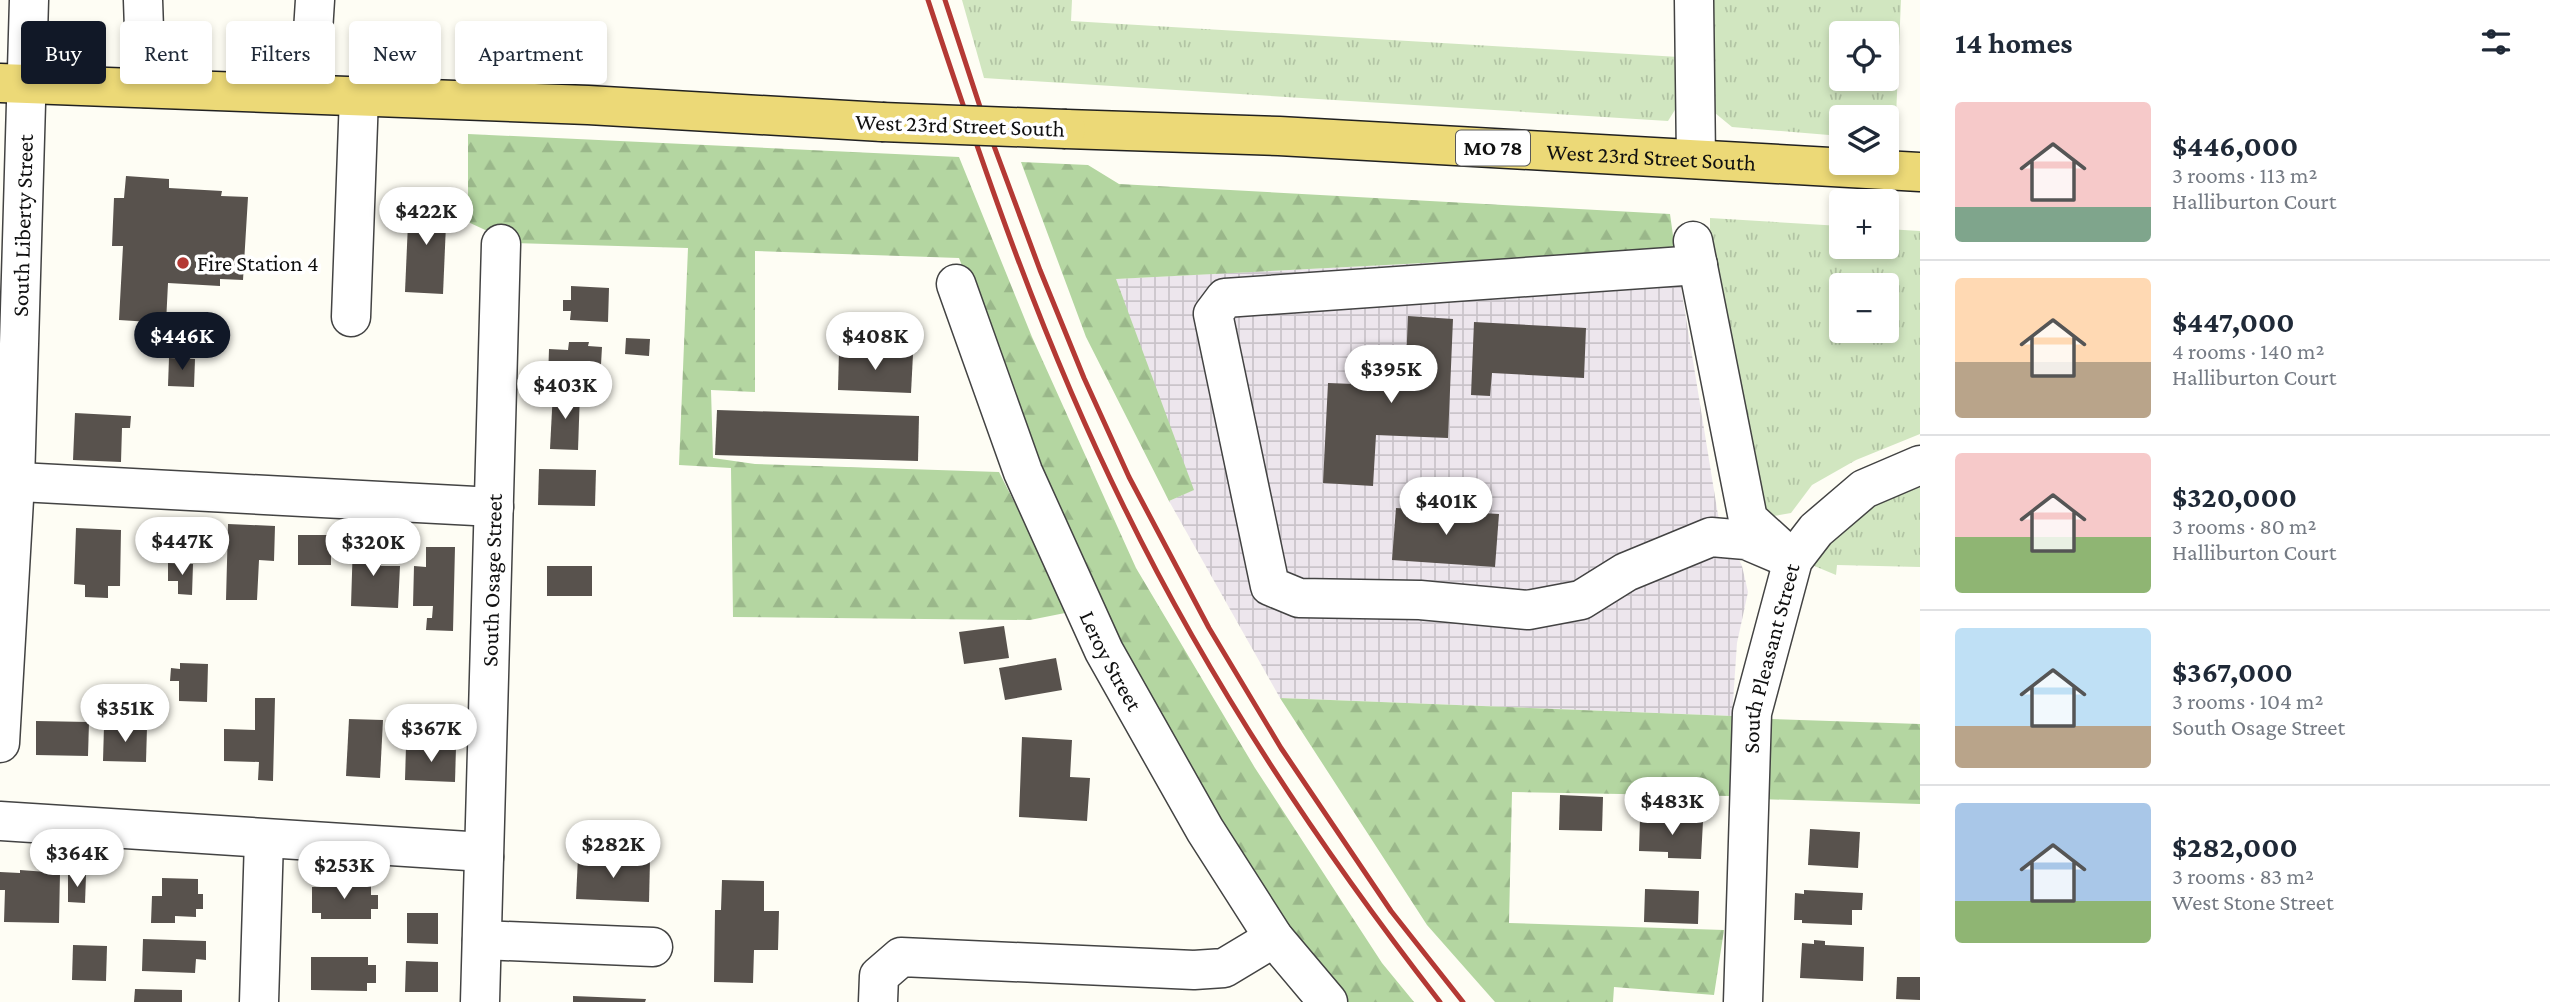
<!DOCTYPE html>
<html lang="en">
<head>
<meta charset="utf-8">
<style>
	body { margin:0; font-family:"Crimson Pro",serif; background:#f2f2f3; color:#1f2937; height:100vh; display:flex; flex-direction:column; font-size:26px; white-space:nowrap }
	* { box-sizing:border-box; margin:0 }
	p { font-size:23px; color:#747a83 }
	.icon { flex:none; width:38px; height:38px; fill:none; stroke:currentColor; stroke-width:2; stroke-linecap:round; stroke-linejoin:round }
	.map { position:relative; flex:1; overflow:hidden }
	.panel { display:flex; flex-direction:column; background:#fff; width:630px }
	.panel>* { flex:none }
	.banner { position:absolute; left:21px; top:21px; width:665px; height:63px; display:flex; gap:14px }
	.controls { position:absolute; left:1829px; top:21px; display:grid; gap:14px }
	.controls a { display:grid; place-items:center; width:70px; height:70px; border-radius:7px; background:#fff; box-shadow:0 4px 10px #0003; font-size:35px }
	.price { position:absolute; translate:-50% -60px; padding:0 16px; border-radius:24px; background:#fff; color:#222; font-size:23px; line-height:46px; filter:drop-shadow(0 2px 4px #0008) }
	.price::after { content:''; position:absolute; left:50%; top:42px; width:21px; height:16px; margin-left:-10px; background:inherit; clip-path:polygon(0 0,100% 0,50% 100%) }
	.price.active { background:#111827; color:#fff }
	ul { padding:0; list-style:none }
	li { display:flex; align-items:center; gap:21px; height:175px; padding:0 35px }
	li+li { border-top:2px solid #e0e1e3 }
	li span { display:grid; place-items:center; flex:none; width:196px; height:140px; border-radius:7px; color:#555 }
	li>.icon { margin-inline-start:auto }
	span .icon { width:84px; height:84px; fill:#fffc; stroke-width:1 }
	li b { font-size:30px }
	h2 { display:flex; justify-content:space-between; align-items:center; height:84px; padding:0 35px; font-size:30px }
	.tag { padding:0 24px; border-radius:7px; background:#fff; box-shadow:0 4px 10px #0003; font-size:24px; line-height:63px }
	.tag.active { background:#111827; color:#fff }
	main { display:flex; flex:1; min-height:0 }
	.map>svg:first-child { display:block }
	.industrial { fill:url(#industrial-grid) }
	.grass { fill:url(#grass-tufts); fill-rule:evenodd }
	.forest { fill:url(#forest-firs) }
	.building { fill:#58524d }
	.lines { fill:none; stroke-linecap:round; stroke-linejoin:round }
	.minor-casing { stroke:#434343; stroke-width:41 }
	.major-casing { stroke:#212121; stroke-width:41 }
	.minor { stroke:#fff; stroke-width:38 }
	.major { stroke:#ecd977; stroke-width:38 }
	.rail { stroke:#b43934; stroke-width:5 }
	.major-bridge-casing { stroke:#212121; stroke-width:41; stroke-linecap:butt }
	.major-bridge { stroke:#ecd977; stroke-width:38 }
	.poi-dot { fill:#b43934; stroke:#fff; stroke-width:2.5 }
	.labels { text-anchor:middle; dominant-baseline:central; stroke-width:7; stroke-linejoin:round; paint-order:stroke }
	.shield { fill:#fff; stroke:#585858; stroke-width:2 }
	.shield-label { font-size:21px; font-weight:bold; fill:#101010 }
	.street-label { font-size:23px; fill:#101010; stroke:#fff }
	.poi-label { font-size:23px; fill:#101010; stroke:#fff; text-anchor:start }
</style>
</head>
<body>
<main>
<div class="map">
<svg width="1920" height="1002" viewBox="0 0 1920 1002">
	<defs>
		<pattern id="industrial-grid" width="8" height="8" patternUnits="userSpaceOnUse" patternTransform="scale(1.75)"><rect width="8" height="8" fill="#ede6ed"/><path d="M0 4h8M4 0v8" fill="none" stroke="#cac4ca"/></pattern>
		<pattern id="grass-tufts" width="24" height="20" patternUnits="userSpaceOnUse" patternTransform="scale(1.75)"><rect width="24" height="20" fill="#d1e6c0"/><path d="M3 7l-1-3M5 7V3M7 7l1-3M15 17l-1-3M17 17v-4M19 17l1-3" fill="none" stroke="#b2c4a4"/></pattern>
		<pattern id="forest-firs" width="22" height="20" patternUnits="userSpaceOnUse" patternTransform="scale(1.75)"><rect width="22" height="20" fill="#b4d6a1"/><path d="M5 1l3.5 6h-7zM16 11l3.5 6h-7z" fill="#9ab78a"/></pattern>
	</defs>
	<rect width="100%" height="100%" fill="#fefdf4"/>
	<polygon class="industrial" points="1675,250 1718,515 1742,566 1748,592 1737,643 1732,716 1280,698 1169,501 1193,490 1115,279"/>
	<g class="grass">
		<polygon points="962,0 1072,0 1071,21 1679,57 1678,105 1668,121 984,78"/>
		<path d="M1709,0H1901L1895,140H1887L1886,117H1841V136L1732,127L1715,113L1710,88ZM1841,33H1886V79H1841Z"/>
		<path d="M1710,218L1841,226V247H1886L1887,229L1920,231V434L1856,460L1812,485L1791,513L1768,517L1756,501L1710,246ZM1841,285H1886V331H1841Z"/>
		<polygon points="1920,485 1920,567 1837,565 1836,575 1812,565 1827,540 1862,510"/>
	</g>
	<g class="forest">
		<polygon points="468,134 959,157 1032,337 1136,568 1255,768 1382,963 1414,1002 1346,1002 1301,947 1227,840 1144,692 1057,507 959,258 755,251 755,392 711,390 713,458 755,464 999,472 1070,612 1030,620 733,617 731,468 679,465 688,248 513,243 468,222"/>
		<polygon points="1021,162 1088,165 1119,184 1670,214 1675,250 1116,279 1194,490 1169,501 1086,337"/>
		<polygon points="1280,698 1732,716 1730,796 1512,792 1509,923 1724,930 1714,995 1614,987 1613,1002 1495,1002 1427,925"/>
		<polygon points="1770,719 1920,724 1920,804 1759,799"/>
	</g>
	<g class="building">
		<polygon points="126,176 169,179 169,188 222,191 221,196 248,197 243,280 220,279 220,286 168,283 166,323 119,320 123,246 112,246 114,198 124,198"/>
		<polygon points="409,200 447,201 443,294 405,292"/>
		<polygon points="571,286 609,288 608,322 570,320 571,311 563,311 563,300 571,300"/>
		<polygon points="1408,316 1453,319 1448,438 1376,435 1373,486 1323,483 1328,383 1405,386"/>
		<polygon points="1474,322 1586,328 1584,378 1492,373 1490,396 1471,395"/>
		<polygon points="626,338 650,339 649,356 625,354"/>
		<polygon points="569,342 589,342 588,346 602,347 600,382 548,379 549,349 568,350"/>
		<polygon points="839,351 913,354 911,393 838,390"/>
		<polygon points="169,358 195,359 194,387 168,386"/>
		<polygon points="553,391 580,392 578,450 550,449"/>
		<polygon points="717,410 919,416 918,461 715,455"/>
		<polygon points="75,413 131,416 130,428 122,428 121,462 73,460"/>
		<polygon points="539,469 596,470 595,506 538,505"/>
		<polygon points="1396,508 1499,514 1495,567 1392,560"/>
		<polygon points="167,521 214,523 213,559 166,557"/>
		<polygon points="228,524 275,526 274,561 259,560 257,600 226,600"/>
		<polygon points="76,528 121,530 120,586 108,586 108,598 85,597 85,585 74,584"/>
		<rect x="298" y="535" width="33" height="30"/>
		<polygon points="353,541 382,542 381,566 400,566 398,608 351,606"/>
		<polygon points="426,547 455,547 453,631 426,630 427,618 432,618 433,606 413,606 414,566 426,567"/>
		<polygon points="168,563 193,564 192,595 178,594 178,581 168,581"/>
		<rect x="547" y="566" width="45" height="30"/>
		<polygon points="1004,626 1009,658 964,664 959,632"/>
		<polygon points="1056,658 1062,690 1005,700 999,668"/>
		<polygon points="180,663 208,664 207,702 179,701 179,681 170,681 171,668 180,669"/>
		<polygon points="255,698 275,698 273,781 258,780 259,762 224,761 224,729 255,730"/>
		<polygon points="349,719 383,720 380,778 346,776"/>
		<polygon points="36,721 89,722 88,756 36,755"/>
		<polygon points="104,726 147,727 146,762 103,761"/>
		<polygon points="1022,737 1072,740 1070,777 1090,778 1087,821 1019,817"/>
		<polygon points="406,746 456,747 455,782 405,780"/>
		<polygon points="1560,795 1603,797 1602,831 1559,830"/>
		<polygon points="1640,818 1703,821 1701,859 1668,858 1668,852 1639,851"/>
		<polygon points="1810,829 1860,832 1858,868 1808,865"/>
		<polygon points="578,857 650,860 649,902 576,899"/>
		<polygon points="20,870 60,873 59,923 4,922 5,890 0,890 0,872 20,873"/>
		<polygon points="68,875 86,875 85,903 68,902"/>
		<polygon points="162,878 198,879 198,894 203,894 203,909 196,909 196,917 175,916 175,923 151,923 152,896 162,896"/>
		<polygon points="722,880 764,881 764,911 779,911 778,950 754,950 753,983 714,982 715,910 721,910"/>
		<polygon points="322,883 371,883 371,895 378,895 378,909 371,909 371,919 321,919 321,913 312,913 312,887 322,887"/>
		<polygon points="1645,889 1699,891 1698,924 1644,922"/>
		<polygon points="1804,890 1863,893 1862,910 1852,910 1852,925 1802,923 1802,920 1794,920 1795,893 1804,894"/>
		<polygon points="407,913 438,913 438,944 407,943"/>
		<polygon points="143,939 206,941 206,960 196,959 195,973 142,971"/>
		<polygon points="1814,940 1825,941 1825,945 1864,947 1863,981 1800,978 1802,943 1814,944"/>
		<polygon points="73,945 107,946 106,981 72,980"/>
		<polygon points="311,957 368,957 368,965 376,965 376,983 367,983 367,991 311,990"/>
		<polygon points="406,961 438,962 438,992 405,992"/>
		<polygon points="1897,977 1920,977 1920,1000 1896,999"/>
		<polygon points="135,989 182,990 182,1002 134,1002"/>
		<polygon points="573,996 646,999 645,1002 573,1002"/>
	</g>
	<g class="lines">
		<defs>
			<g id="minor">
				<polyline points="143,0 146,88"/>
				<polyline points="1694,0 1696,159"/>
				<polyline points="309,94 315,0"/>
				<polyline points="1693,241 1748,519 1781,549"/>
				<polyline points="1698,265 1225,298 1213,314 1270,586 1299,598 1420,600 1528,610 1581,600 1626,572 1711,537 1746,540 1793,560"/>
				<path id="s1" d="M956,284L1023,472L1104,651L1205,830L1274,938L1328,1002"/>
				<polyline points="351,317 359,96"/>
				<polyline points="0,481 494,507"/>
				<path id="s2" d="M0,743L15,482L29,0"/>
				<polyline points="0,821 468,851 484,857"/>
				<polyline points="482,940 653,947"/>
				<polyline points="259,1002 264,839"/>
				<path id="s3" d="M480,1002L501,244"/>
				<polyline points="878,1002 879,976 901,957 1194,970 1224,968 1274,938"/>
				<path id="s4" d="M1743,1002L1752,713L1793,560L1816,530L1864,489L1920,465"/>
			</g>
			<g id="major">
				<polyline points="0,83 588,105 882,122"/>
				<path id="s5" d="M1066,129L1279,136L1920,172"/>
			</g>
		</defs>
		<use href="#minor" class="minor-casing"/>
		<use href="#major" class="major-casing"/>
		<use href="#minor" class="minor"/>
		<use href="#major" class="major"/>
		<g class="rail">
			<path d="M928,0C985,173 1044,346 1125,509C1211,685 1320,848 1440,1002"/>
			<polyline points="945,0 984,119 1040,270 1084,378 1129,477 1209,628 1281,748 1391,911 1463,1002"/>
		</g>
		<defs>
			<polyline id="major-bridge" points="882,122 1066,129"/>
		</defs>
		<use href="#major-bridge" class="major-bridge-casing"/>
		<use href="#major-bridge" class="major-bridge"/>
	</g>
	<circle class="poi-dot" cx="183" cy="263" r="7"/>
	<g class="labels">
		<rect class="shield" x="1456" y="130.5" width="74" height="35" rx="5"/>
		<g class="shield-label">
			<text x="1493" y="148">MO 78</text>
		</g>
		<g class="street-label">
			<text transform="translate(960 125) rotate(2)">West 23rd Street South</text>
			<text stroke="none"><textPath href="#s5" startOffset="586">West 23rd Street South</textPath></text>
			<text stroke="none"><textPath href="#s2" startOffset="518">South Liberty Street</textPath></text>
			<text stroke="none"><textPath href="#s3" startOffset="422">South Osage Street</textPath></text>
			<text stroke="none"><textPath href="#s1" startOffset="408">Leroy Street</textPath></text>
			<text stroke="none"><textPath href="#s4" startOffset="346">South Pleasant Street</textPath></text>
		</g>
		<g class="poi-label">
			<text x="197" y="263">Fire Station 4</text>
		</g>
	</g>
</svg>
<div class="controls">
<a><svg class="icon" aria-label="locate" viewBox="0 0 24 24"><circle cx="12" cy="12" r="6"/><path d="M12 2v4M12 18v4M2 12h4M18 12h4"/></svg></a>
<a><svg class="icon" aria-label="layers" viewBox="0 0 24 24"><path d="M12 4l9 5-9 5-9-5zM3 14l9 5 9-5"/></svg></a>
<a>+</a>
<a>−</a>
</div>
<b class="price" style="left:426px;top:247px">$422K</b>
<b class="price active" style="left:182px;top:372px">$446K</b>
<b class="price" style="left:875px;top:372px">$408K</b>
<b class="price" style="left:1391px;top:405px">$395K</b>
<b class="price" style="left:565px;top:421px">$403K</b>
<b class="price" style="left:1446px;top:537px">$401K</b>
<b class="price" style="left:182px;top:577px">$447K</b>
<b class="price" style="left:373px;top:578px">$320K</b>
<b class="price" style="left:125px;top:744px">$351K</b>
<b class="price" style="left:431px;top:764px">$367K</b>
<b class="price" style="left:1672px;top:837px">$483K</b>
<b class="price" style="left:613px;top:880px">$282K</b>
<b class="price" style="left:77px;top:889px">$364K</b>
<b class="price" style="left:344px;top:901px">$253K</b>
<div class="banner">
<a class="tag active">Buy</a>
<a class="tag">Rent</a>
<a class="tag">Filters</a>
<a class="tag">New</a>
<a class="tag">Apartment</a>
</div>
</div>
<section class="panel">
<h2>14 homes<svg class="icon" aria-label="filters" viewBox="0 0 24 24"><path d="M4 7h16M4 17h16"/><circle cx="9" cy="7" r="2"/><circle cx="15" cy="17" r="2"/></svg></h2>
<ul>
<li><span style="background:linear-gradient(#f6c9c9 75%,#7fa58c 0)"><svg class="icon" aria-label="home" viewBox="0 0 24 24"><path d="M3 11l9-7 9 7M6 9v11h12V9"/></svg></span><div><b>$446,000</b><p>3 rooms · 113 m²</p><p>Halliburton Court</p></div></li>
<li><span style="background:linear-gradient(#ffd9b3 60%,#b9a48a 0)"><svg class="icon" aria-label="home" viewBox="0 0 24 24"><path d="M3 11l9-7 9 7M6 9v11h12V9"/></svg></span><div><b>$447,000</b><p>4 rooms · 140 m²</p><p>Halliburton Court</p></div></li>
<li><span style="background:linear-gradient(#f6c9c9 60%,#8fb573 0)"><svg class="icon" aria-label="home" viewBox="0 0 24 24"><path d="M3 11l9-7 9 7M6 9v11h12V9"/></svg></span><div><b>$320,000</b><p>3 rooms · 80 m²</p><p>Halliburton Court</p></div></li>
<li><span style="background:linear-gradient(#bfe0f5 70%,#b9a48a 0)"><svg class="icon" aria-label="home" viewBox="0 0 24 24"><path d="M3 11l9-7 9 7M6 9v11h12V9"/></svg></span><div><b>$367,000</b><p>3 rooms · 104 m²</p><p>South Osage Street</p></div></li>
<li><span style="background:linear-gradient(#a9c7e8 70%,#8fb573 0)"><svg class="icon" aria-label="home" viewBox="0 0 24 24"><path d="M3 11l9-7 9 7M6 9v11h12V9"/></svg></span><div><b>$282,000</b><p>3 rooms · 83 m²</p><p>West Stone Street</p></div></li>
</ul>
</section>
</main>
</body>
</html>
